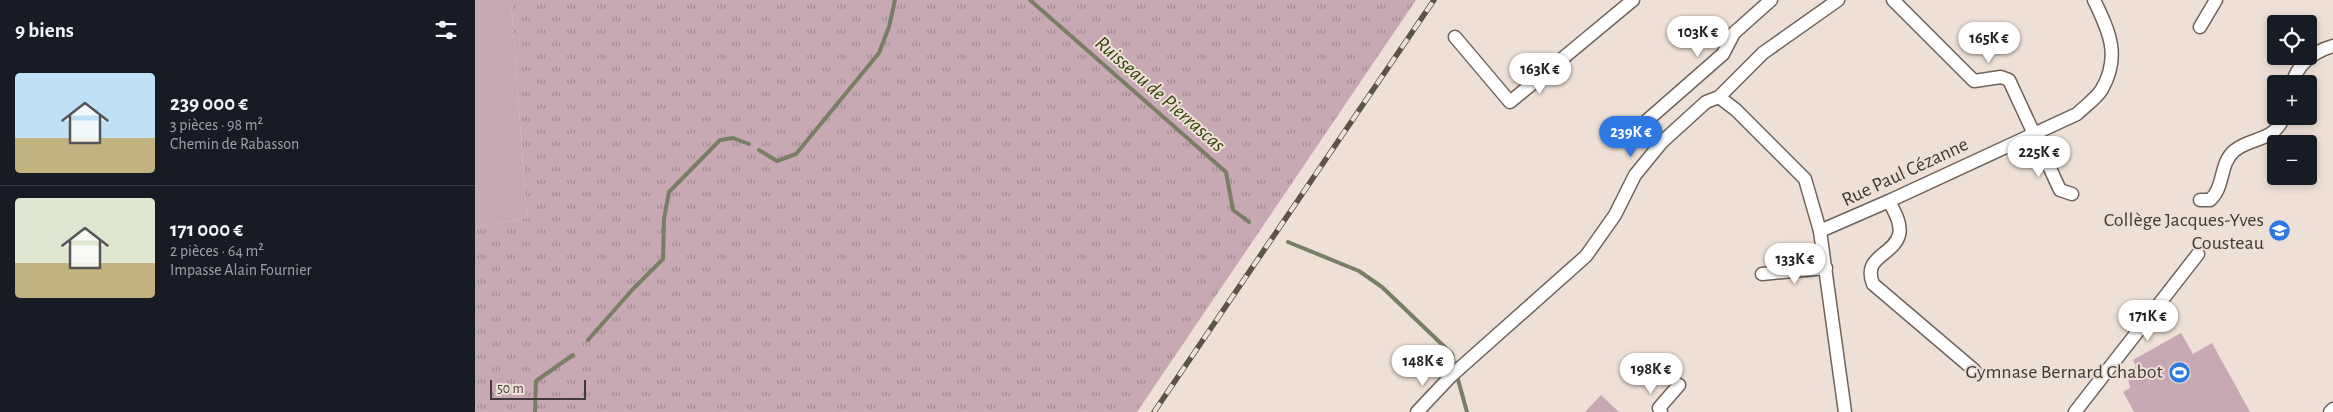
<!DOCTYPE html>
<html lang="fr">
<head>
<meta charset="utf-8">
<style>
	body { margin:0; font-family:"Alegreya Sans",sans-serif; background:#20242c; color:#f1f3f6; height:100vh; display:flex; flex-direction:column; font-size:19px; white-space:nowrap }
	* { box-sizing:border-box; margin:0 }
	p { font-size:16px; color:#9ea1a6 }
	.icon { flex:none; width:28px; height:28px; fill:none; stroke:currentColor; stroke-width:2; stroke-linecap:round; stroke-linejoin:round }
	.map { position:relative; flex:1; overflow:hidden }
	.sheet { display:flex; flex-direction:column; background:#171b24; width:475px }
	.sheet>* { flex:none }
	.fabs { position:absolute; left:1792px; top:15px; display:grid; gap:10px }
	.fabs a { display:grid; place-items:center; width:50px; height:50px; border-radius:5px; background:#171b24; box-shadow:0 2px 8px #0003; font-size:25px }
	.scale { position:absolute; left:15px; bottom:12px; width:96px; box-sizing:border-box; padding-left:5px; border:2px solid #403a36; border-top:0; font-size:14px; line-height:18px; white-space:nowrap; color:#403a36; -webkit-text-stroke:4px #eee0d6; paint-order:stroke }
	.price { position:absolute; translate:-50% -42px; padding:0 11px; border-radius:18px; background:#fff; color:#222; font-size:16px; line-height:32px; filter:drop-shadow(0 1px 2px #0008) }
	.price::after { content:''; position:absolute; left:50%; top:30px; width:15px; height:11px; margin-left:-8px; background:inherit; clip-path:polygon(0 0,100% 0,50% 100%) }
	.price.selected { background:#2e78e4; color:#fff }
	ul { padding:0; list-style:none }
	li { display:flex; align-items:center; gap:15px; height:125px; padding:0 15px }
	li+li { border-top:1px solid #363941 }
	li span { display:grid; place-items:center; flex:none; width:140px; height:100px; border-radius:5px; color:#555 }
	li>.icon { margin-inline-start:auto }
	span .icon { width:60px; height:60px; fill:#fffc; stroke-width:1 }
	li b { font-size:21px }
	h2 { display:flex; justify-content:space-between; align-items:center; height:60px; padding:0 15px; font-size:21px }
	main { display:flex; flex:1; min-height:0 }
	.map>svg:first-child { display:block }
	.grass { fill:url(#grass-tufts) }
	.garden { fill:#c6a9b3 }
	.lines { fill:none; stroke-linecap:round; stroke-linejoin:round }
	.stream { stroke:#797f65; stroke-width:4 }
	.minor-casing { stroke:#6f635a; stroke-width:15 }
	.minor { stroke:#fff; stroke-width:12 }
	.rail-casing { stroke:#5a534e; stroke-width:5.5 }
	.rail { stroke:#eee0d6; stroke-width:4; stroke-dasharray:11; stroke-linecap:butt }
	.labels { text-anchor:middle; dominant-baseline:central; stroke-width:4; stroke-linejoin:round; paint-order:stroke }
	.street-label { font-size:20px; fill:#403a36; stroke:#eee0d6 }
	.poi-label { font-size:20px; fill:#403a36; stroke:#eee0d6; text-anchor:end }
	.water-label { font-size:21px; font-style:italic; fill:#37450a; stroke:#eee0d6 }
</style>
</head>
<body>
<main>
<section class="sheet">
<h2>9 biens<svg class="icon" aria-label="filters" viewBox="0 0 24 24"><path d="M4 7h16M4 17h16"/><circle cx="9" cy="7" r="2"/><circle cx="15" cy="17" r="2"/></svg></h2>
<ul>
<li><span style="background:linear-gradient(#bfe0f5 65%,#c2b280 0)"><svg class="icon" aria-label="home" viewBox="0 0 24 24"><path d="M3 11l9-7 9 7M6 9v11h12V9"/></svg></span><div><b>239 000 €</b><p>3 pièces · 98 m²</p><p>Chemin de Rabasson</p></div></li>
<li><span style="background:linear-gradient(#dfe7d0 65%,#c2b280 0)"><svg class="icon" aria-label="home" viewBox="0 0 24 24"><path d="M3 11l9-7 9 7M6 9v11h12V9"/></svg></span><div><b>171 000 €</b><p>2 pièces · 64 m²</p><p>Impasse Alain Fournier</p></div></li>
</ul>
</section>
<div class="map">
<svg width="1858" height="412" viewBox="0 0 1858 412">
	<defs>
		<pattern id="grass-tufts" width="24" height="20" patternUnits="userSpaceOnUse" patternTransform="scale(1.25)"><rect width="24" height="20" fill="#c6a9b3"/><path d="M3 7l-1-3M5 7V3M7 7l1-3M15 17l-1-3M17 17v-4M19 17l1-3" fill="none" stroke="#a28b92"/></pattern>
	</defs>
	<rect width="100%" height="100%" fill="#eee0d6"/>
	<polygon class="grass" points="36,0 941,0 662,412 0,412 0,227 52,218"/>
	<g class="garden">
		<polygon points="0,0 36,0 52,218 0,227"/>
		<polygon points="1706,333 1718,354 1737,343 1775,412 1659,412 1648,392 1655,388 1653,377 1661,366 1658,360"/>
		<polygon points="1126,395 1144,412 1110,412"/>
	</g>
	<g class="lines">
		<g class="stream">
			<polyline points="555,0 751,172 758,210 774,222"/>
			<polyline points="284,150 302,161 321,154 404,53 414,27 420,0"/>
			<polyline points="813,242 884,271 907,287 977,354 980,369"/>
			<polyline points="113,340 158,289 188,259 189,219 194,192 245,140 258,138 274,144"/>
			<polyline points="982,376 992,412"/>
			<polyline points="60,412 61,381 98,355"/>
		</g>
		<defs>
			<g id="minor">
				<polyline points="1418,0 1499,81 1526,77 1534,80 1585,190 1597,194"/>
				<polyline points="1725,27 1741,0"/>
				<polyline points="980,37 1035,102 1158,0"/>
				<path d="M1817,84C1823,63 1838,52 1858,46"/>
				<polyline points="1244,97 1261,110 1330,179 1345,231 1370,412"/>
				<polyline points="1160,131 1248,54 1259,33 1296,0"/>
				<path d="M1725,200H1735C1750,187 1744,164 1759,151C1777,136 1799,143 1809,116"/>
				<path d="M1414,201C1419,211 1427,224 1424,235C1418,256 1387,256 1398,284L1499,370"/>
				<path d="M1345,231L1414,201L1602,114C1610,106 1622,98 1627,89C1646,56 1634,31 1619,0"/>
				<polyline points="1287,274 1351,268"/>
				<polyline points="942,412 976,376 1111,256 1140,215 1160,175 1187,142 1231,102 1244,97 1288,53 1363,0"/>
				<polyline points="1186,412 1184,408 1204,385"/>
				<polyline points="1600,412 1723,254"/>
				<polyline points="1855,412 1858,409"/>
			</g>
		</defs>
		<use href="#minor" class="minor-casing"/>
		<use href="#minor" class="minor"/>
		<defs>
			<polyline id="rail" points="679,412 959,0"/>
		</defs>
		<use href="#rail" class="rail-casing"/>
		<use href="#rail" class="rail"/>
	</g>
	<defs>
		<symbol id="school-disc" viewBox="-11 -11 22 22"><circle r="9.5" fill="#2e78e4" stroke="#eee0d6"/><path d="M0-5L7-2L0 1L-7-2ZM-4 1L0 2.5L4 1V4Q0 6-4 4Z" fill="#fff"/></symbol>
		<symbol id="stadium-disc" viewBox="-11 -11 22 22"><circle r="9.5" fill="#2e78e4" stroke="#eee0d6"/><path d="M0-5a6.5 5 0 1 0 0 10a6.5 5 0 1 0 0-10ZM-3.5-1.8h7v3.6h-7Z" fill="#fff"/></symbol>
	</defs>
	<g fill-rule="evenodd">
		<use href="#school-disc" x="1792" y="218" width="25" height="25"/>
		<use href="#stadium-disc" x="1692" y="360" width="25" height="25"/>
	</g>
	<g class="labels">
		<g class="street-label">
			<text transform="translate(1430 172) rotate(-25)">Rue Paul Cézanne</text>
		</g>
		<g class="poi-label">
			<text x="1789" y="220">Collège Jacques-Yves<tspan x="1789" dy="23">Cousteau</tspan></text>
			<text x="1688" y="372">Gymnase Bernard Chabot</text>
		</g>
		<g class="water-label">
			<text transform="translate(685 94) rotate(41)">Ruisseau de Pierrascas</text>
		</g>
	</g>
</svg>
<div class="fabs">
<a><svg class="icon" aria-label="locate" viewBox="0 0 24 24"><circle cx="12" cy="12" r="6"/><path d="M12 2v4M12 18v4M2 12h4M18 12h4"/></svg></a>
<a>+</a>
<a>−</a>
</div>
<div class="scale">50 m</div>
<b class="price" style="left:1223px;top:58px">103K €</b>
<b class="price" style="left:1514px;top:64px">165K €</b>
<b class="price" style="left:1065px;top:95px">163K €</b>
<b class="price selected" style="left:1156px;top:158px">239K €</b>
<b class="price" style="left:1564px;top:178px">225K €</b>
<b class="price" style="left:1320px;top:285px">133K €</b>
<b class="price" style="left:1673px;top:342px">171K €</b>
<b class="price" style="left:948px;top:387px">148K €</b>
<b class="price" style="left:1176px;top:395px">198K €</b>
</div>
</main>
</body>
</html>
